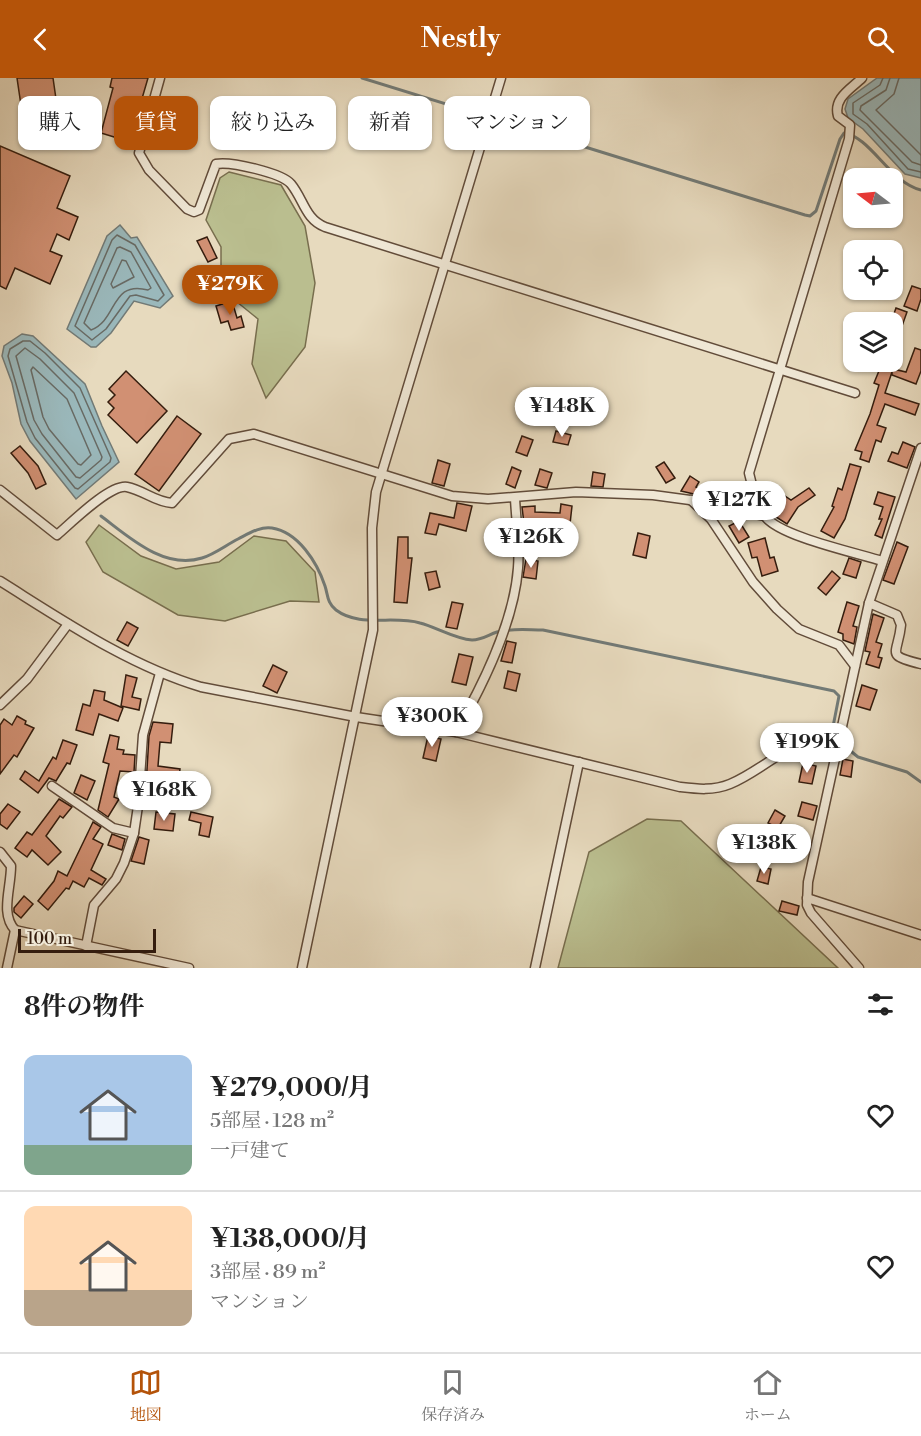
<!DOCTYPE html>
<html lang="ja">
<head>
<meta charset="utf-8">
<style>
	body { margin:0; font-family:"Libre Bodoni","Noto Serif JP",serif; background:#f6f6f6; color:#222; height:100vh; display:flex; flex-direction:column; font-size:22px; white-space:nowrap }
	* { box-sizing:border-box; margin:0 }
	p { font-size:20px; color:#767676 }
	.icon { flex:none; width:33px; height:33px; fill:none; stroke:currentColor; stroke-width:2; stroke-linecap:round; stroke-linejoin:round }
	.map { position:relative; height:890px; overflow:hidden }
	.panel { display:flex; flex-direction:column; background:#fff; flex:1 }
	.panel>* { flex:none }
	.banner { position:absolute; left:18px; top:18px; width:600px; height:54px; display:flex; gap:12px }
	.needle { width:39px; rotate:286deg }
	.fabs { position:absolute; left:843px; top:90px; display:grid; gap:12px }
	.fabs a { display:grid; place-items:center; width:60px; height:60px; border-radius:12px; background:#fff; box-shadow:0 2px 4px #0004; font-size:30px }
	.scale { position:absolute; left:18px; bottom:15px; width:138px; box-sizing:border-box; padding-left:6px; border:3px solid #351d0e; border-top:0; font-size:16px; line-height:21px; white-space:nowrap; color:#351d0e; -webkit-text-stroke:4px #efe7d5; paint-order:stroke }
	.price { position:absolute; translate:-50% -51px; padding:0 14px; border-radius:21px; background:#fff; color:#222; font-size:20px; line-height:39px; filter:drop-shadow(0 2px 3px #0008) }
	.price::after { content:''; position:absolute; left:50%; top:36px; width:18px; height:14px; margin-left:-9px; background:inherit; clip-path:polygon(0 0,100% 0,50% 100%) }
	.price.active { background:#b45309; color:#fff }
	ul { padding:0; list-style:none }
	li { display:flex; align-items:center; gap:18px; height:150px; padding:0 24px }
	li+li { border-top:2px solid #e0e0e0 }
	li span { display:grid; place-items:center; flex:none; width:168px; height:120px; border-radius:12px; color:#555 }
	li>.icon { margin-inline-start:auto }
	span .icon { width:72px; height:72px; fill:#fffc; stroke-width:1 }
	li b { font-size:26px }
	h2 { display:flex; justify-content:space-between; align-items:center; height:72px; padding:0 24px; font-size:26px }
	.tag { padding:0 21px; border-radius:12px; background:#fff; box-shadow:0 2px 4px #0004; font-size:21px; line-height:54px }
	.tag.active { background:#b45309; color:#fff }
	header { display:flex; justify-content:space-between; align-items:center; height:78px; padding:0 24px; background:#b45309; color:#fff; font-size:27px; font-weight:800 }
	.dock { display:flex; justify-content:space-around; align-items:center; height:84px; border-top:2px solid #e0e0e0; background:#fff; font-size:16px; color:#767676 }
	.dock a { display:grid; justify-items:center; gap:3px }
	.dock .active { color:#b45309 }
	.map>svg:first-child { display:block }
	.green { fill:#babe8f; stroke:#786e4e; stroke-width:1.5 }
	.water { fill:#9ab8bb; stroke:#727a76; stroke-width:1.5 }
	.lines { fill:none; stroke-linecap:round; stroke-linejoin:round }
	.shore { stroke:#686a64; stroke-width:1.5 }
	.stream { stroke:#727a76; stroke-width:3 }
	.building { fill:#d19073; stroke:#351d0e; stroke-width:1.5 }
	.minor-casing { stroke:#624c3a; stroke-width:11 }
	.minor { stroke:#efe7d5; stroke-width:8 }
</style>
</head>
<body>
<header><svg class="icon" aria-label="back" viewBox="0 0 24 24"><path d="M15 5l-7 7 7 7"/></svg>Nestly<svg class="icon" aria-label="search" viewBox="0 0 24 24"><circle cx="10" cy="10" r="6"/><path d="M15 15l6 6"/></svg></header>
<div class="map">
<svg width="921" height="890" viewBox="0 0 921 890">
	<rect width="100%" height="100%" fill="#e7dabe"/>
	<filter id="stains"><feTurbulence type="fractalNoise" baseFrequency=".00333" numOctaves="4"/><feColorMatrix values="0 0 0 0 .2 0 0 0 0 .09 0 0 0 0 .02 0 0 0 .5 -.17"/></filter>
	<radialGradient id="worn" r=".72"><stop offset=".6" stop-color="#630" stop-opacity="0"/><stop offset="1" stop-color="#630" stop-opacity=".3"/></radialGradient>
	<g class="green">
		<polygon points="229,94 281,107 305,148 315,205 305,269 266,320 252,286 258,241 221,211 221,169 206,142 220,100"/>
		<polygon points="99,447 141,478 176,491 219,484 254,458 286,463 315,494 319,524 290,523 225,543 178,537 103,494 86,464"/>
		<polygon points="647,741 681,743 838,890 558,890 589,774"/>
	</g>
	<g class="water">
		<polygon points="877,0 921,0 921,100 905,96 863,51 848,40 845,31 848,21"/>
		<polygon points="120,147 131,160 137,159 173,218 160,230 134,223 111,255 96,269 91,269 67,251 107,158"/>
		<polygon points="22,256 33,258 85,306 102,348 119,384 76,421 30,363 21,346 12,305 2,278 4,268"/>
	</g>
	<g class="lines">
		<g class="shore">
			<polyline points="883,0 880,7 853,25 853,36 867,46 908,91 921,94"/>
			<polyline points="890,0 886,12 861,28 860,32 912,84 921,87"/>
			<polyline points="899,0 894,16 876,32 921,77"/>
			<polygon points="117,157 135,167 164,217 158,223 136,217 130,218 106,251 92,262 75,248 112,162"/>
			<path d="M120,169L131,174L151,210L148,212C110,202 118,242 91,252L84,245L117,170Z"/>
			<polygon points="122,182 126,183 134,199 113,210 111,206"/>
			<polygon points="23,263 30,263 45,275 80,310 111,380 110,384 78,411 75,410 35,360 27,344 8,278 10,271"/>
			<polygon points="25,270 40,281 74,315 102,379 101,382 80,400 76,399 42,356 34,342 16,278"/>
			<polygon points="33,289 67,321 91,377 81,387 78,386 49,351 43,339 31,292"/>
		</g>
		<g class="stream">
			<path d="M362,0L805,137L810,138L816,133L840,61L844,55C871,59 889,104 921,112"/>
			<path d="M101,438C129,459 164,492 202,480C215,476 226,467 238,461C248,456 260,448 272,450C298,454 317,484 325,508C328,517 327,525 336,532C360,550 393,537 420,545C436,549 455,561 472,562C482,562 488,557 497,554C511,550 528,552 543,552L834,613L839,618L830,664L842,666L858,679L907,694L921,704"/>
		</g>
	</g>
	<g class="building">
		<polygon points="17,0 53,0 58,35 23,41"/>
		<polygon points="112,0 148,0 141,24 135,22 124,62 101,55 113,10 110,9"/>
		<polygon points="0,68 70,98 57,130 78,139 69,162 57,156 50,173 62,178 50,206 15,190 6,211 0,208"/>
		<polygon points="207,159 217,180 208,184 197,163"/>
		<polygon points="912,208 921,211 921,221 917,233 904,228"/>
		<polygon points="232,223 237,240 241,238 244,249 231,252 228,243 221,245 216,228"/>
		<polygon points="896,230 907,234 897,262 902,264 893,288 892,244 891,244"/>
		<polygon points="915,270 921,272 921,293 916,306 892,297 892,294 885,315 919,326 915,337 885,326 877,347 886,350 881,364 876,362 869,384 860,381 862,374 855,372 870,336 879,307 874,305 881,288 906,294"/>
		<polygon points="126,293 167,333 137,365 108,337 114,330 108,324 115,317 109,311"/>
		<polygon points="177,338 201,356 159,413 135,396"/>
		<polygon points="556,353 571,357 568,367 553,364"/>
		<polygon points="522,358 533,362 527,378 516,374"/>
		<polygon points="903,364 915,369 907,390 888,383 892,374 898,376"/>
		<polygon points="20,368 38,388 46,406 36,411 28,395 11,375"/>
		<polygon points="438,382 450,386 444,408 432,405"/>
		<polygon points="664,384 675,400 666,405 656,389"/>
		<polygon points="850,386 861,389 845,441 834,460 821,453 834,429 832,428 838,410 842,412"/>
		<polygon points="512,389 521,393 515,410 506,406"/>
		<polygon points="540,391 552,395 547,410 535,407"/>
		<polygon points="593,394 605,396 603,409 591,408"/>
		<polygon points="690,398 699,404 696,409 713,415 711,420 681,413"/>
		<polygon points="809,410 815,417 798,429 787,446 773,437 785,418 791,422"/>
		<polygon points="878,414 895,419 882,460 875,457 882,441 879,441 883,429 874,426"/>
		<polygon points="457,425 472,428 466,453 439,446 436,457 425,455 430,435 454,440"/>
		<polygon points="561,426 572,428 570,446 563,445 563,463 543,462 544,469 527,470 522,429 535,428 535,434 560,435"/>
		<polygon points="739,443 749,459 739,465 729,448"/>
		<polygon points="638,455 650,458 646,480 633,477"/>
		<polygon points="398,459 408,459 408,480 412,480 407,525 394,524"/>
		<polygon points="765,460 770,480 774,479 778,493 762,498 757,479 752,480 748,465"/>
		<polygon points="897,464 908,469 894,506 883,502"/>
		<polygon points="849,480 861,484 856,500 843,496"/>
		<polygon points="526,481 538,483 536,501 523,499"/>
		<polygon points="436,493 440,509 429,512 425,495"/>
		<polygon points="832,493 840,500 826,517 818,510"/>
		<polygon points="452,524 463,526 457,551 446,549"/>
		<polygon points="847,524 859,528 853,548 857,549 854,566 843,562 843,556 838,554"/>
		<polygon points="873,536 884,540 876,564 882,566 878,579 882,580 879,590 866,586 870,574 865,573"/>
		<polygon points="127,544 138,550 128,568 117,562"/>
		<polygon points="507,563 516,565 512,585 501,583"/>
		<polygon points="459,576 473,579 466,607 452,604"/>
		<polygon points="273,587 287,594 277,615 263,608"/>
		<polygon points="508,593 520,596 516,613 504,610"/>
		<polygon points="126,597 137,600 132,619 141,621 139,632 121,628"/>
		<polygon points="862,607 877,612 870,632 856,628"/>
		<polygon points="94,612 105,614 104,622 123,630 118,643 99,636 93,657 76,652 83,626 90,628"/>
		<polygon points="17,638 26,643 25,646 34,650 17,679 14,677 0,696 0,647 4,641 12,647"/>
		<polygon points="153,644 173,646 171,665 160,664 158,688 180,691 177,717 157,715 156,726 145,725 149,658"/>
		<polygon points="110,657 119,659 117,671 124,672 123,676 135,677 134,694 120,693 114,719 119,721 108,739 98,732 109,686 103,684"/>
		<polygon points="428,658 441,661 436,683 423,680"/>
		<polygon points="63,662 77,667 70,686 67,685 56,703 49,700 38,715 20,701 25,693 39,703 53,679 56,681"/>
		<polygon points="843,681 853,683 851,699 840,697"/>
		<polygon points="803,685 816,688 812,706 799,704"/>
		<polygon points="81,697 95,703 87,722 74,715"/>
		<polygon points="59,721 72,729 63,740 60,738 46,758 61,774 48,787 32,772 27,779 15,770 27,754 32,757"/>
		<polygon points="802,724 817,728 813,742 798,738"/>
		<polygon points="8,726 20,734 7,751 0,746 0,736"/>
		<polygon points="775,732 785,738 778,750 768,745"/>
		<polygon points="156,734 175,736 173,753 154,751"/>
		<polygon points="191,734 213,739 209,759 199,757 201,745 189,742"/>
		<polygon points="93,744 101,749 93,761 103,766 91,792 106,801 102,807 89,800 84,809 73,803 69,811 66,810 48,832 38,823 54,803 58,793 67,798"/>
		<polygon points="112,756 125,761 122,772 108,767"/>
		<polygon points="139,759 149,762 144,786 131,783"/>
		<polygon points="761,789 771,791 768,806 757,803"/>
		<polygon points="24,818 33,826 21,840 14,834 14,830"/>
		<polygon points="782,823 799,828 797,837 779,833"/>
	</g>
	<g class="lines">
		<defs>
			<g id="minor">
				<path d="M160,0L139,75L149,92L187,131L194,134L199,132L216,86C230,83 282,95 291,106C304,122 305,141 325,149L855,315"/>
				<path d="M862,0C851,11 833,20 838,38L850,47L849,61L749,395C752,408 757,426 765,438C778,458 857,475 882,483"/>
				<path d="M0,412L57,457C71,445 110,406 127,409C143,412 155,424 172,425L229,361L254,356L452,418L488,421L576,414L653,417L690,422L765,438"/>
				<polyline points="691,422 711,441 753,504 777,531 799,551 839,567 855,588"/>
				<path d="M0,503C64,543 128,587 201,609L356,639L456,654L680,709C697,711 713,713 730,706C767,691 797,653 840,658"/>
				<path d="M869,525L897,537L901,547C898,577 884,577 921,586"/>
				<polyline points="0,627 27,601 68,546"/>
				<path d="M456,654C483,607 514,545 518,490C520,467 516,443 515,420"/>
				<polyline points="52,708 113,750 134,755"/>
				<path d="M0,774L11,788C11,811 0,836 15,852L189,890"/>
				<polyline points="807,820 921,857"/>
				<polyline points="86,868 94,827 116,801 124,785 134,755 138,728 143,657 160,595"/>
				<polyline points="7,890 15,852"/>
				<polyline points="302,890 373,552 372,450 376,414 501,0"/>
				<polyline points="535,890 579,684"/>
				<polyline points="859,890 811,835 807,827 808,804 869,525 921,370"/>
			</g>
		</defs>
		<use href="#minor" class="minor-casing"/>
		<use href="#minor" class="minor"/>
	</g>
	<rect width="100%" height="100%" filter="url(#stains)"/>
	<rect width="100%" height="100%" fill="url(#worn)"/>
</svg>
<div class="fabs">
<a><svg class="needle" viewBox="-14 -14 28 28"><path d="M0-13l5 13h-10z" fill="#e53935"/><path d="M0 13l5-13h-10z" fill="#767676"/></svg></a>
<a><svg class="icon" aria-label="locate" viewBox="0 0 24 24"><circle cx="12" cy="12" r="6"/><path d="M12 2v4M12 18v4M2 12h4M18 12h4"/></svg></a>
<a><svg class="icon" aria-label="layers" viewBox="0 0 24 24"><path d="M12 4l9 5-9 5-9-5zM3 14l9 5 9-5"/></svg></a>
</div>
<div class="scale">100 m</div>
<b class="price active" style="left:230px;top:238px">¥279K</b>
<b class="price" style="left:562px;top:360px">¥148K</b>
<b class="price" style="left:739px;top:454px">¥127K</b>
<b class="price" style="left:531px;top:491px">¥126K</b>
<b class="price" style="left:432px;top:670px">¥300K</b>
<b class="price" style="left:807px;top:696px">¥199K</b>
<b class="price" style="left:164px;top:744px">¥168K</b>
<b class="price" style="left:764px;top:797px">¥138K</b>
<div class="banner">
<a class="tag">購入</a>
<a class="tag active">賃貸</a>
<a class="tag">絞り込み</a>
<a class="tag">新着</a>
<a class="tag">マンション</a>
</div>
</div>
<section class="panel">
<h2>8件の物件<svg class="icon" aria-label="filters" viewBox="0 0 24 24"><path d="M4 7h16M4 17h16"/><circle cx="9" cy="7" r="2"/><circle cx="15" cy="17" r="2"/></svg></h2>
<ul>
<li><span style="background:linear-gradient(#a9c7e8 75%,#7fa58c 0)"><svg class="icon" aria-label="home" viewBox="0 0 24 24"><path d="M3 11l9-7 9 7M6 9v11h12V9"/></svg></span><div><b>¥279,000/月</b><p>5部屋 · 128 m²</p><p>一戸建て</p></div><svg class="icon" aria-label="heart" viewBox="0 0 24 24"><path d="M12 20l-8-8c-3-5 5-10 8-4 3-6 11-1 8 4z"/></svg></li>
<li><span style="background:linear-gradient(#ffd9b3 70%,#b9a48a 0)"><svg class="icon" aria-label="home" viewBox="0 0 24 24"><path d="M3 11l9-7 9 7M6 9v11h12V9"/></svg></span><div><b>¥138,000/月</b><p>3部屋 · 89 m²</p><p>マンション</p></div><svg class="icon" aria-label="heart" viewBox="0 0 24 24"><path d="M12 20l-8-8c-3-5 5-10 8-4 3-6 11-1 8 4z"/></svg></li>
</ul>
</section>
<nav class="dock">
<a class="active"><svg class="icon" aria-label="map" viewBox="0 0 24 24"><path d="M3 6l6-2 6 2 6-2v14l-6 2-6-2-6 2zM9 4v14M15 6v14"/></svg>地図</a>
<a><svg class="icon" aria-label="saved" viewBox="0 0 24 24"><path d="M7 4h10v16l-5-4-5 4z"/></svg>保存済み</a>
<a><svg class="icon" aria-label="home" viewBox="0 0 24 24"><path d="M3 11l9-7 9 7M6 9v11h12V9"/></svg>ホーム</a>
</nav>
</body>
</html>
